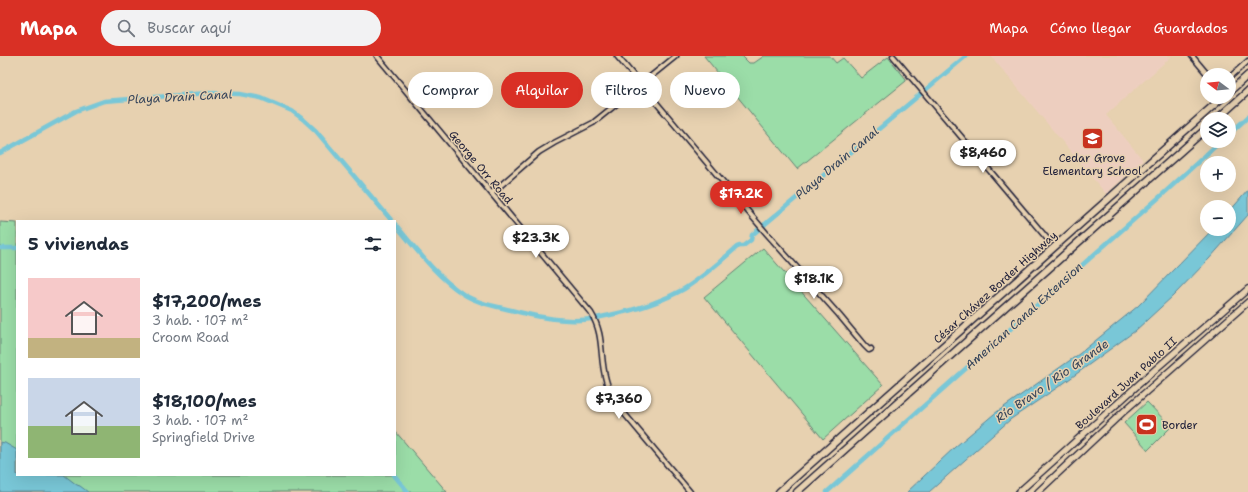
<!DOCTYPE html>
<html lang="es">
<meta charset="utf-8">
<style>
:root{--surface:#fff;--page:#f2f2f3;--text:#1f2937;--muted:#747a83;--accent:#d93025}
body{margin:0;font-family:"Shantell Sans",sans-serif;background:var(--page);color:var(--text);height:100vh;display:flex;flex-direction:column;font-size:15px;white-space:nowrap}
*{box-sizing:border-box;margin:0}
p{font-size:13px;color:var(--muted)}
.icon{flex:none;width:22px;height:22px;fill:none;stroke:currentColor;stroke-width:2;stroke-linecap:round;stroke-linejoin:round}
.map{position:relative;flex:1;overflow:hidden}
.panel{position:absolute;left:16px;top:164px;width:380px;height:256px;display:flex;flex-direction:column;background:var(--surface);border-radius:0px;box-shadow:0 4px 16px #0002}
.panel>*{flex:none}
.banner{position:absolute;left:408px;top:16px;width:380px;height:36px;display:flex;gap:8px}
.needle{width:26px;rotate:286deg}
.controls{position:absolute;left:1200px;top:12px;display:grid;gap:8px}
.controls a{display:grid;place-items:center;width:36px;height:36px;border-radius:50%;background:var(--surface);box-shadow:0 4px 16px #0002;font-size:20px}
.price{position:absolute;translate:-50% -34px;padding:0 9px;border-radius:14px;background:#fff;color:#222;font-size:13px;line-height:26px;filter:drop-shadow(0 1px 2px #0008)}
.price::after{content:'';position:absolute;left:50%;top:24px;width:12px;height:9px;margin-left:-6px;background:inherit;clip-path:polygon(0 0,100% 0,50% 100%)}
.price.selected{background:var(--accent);color:#fff}
ul{padding:0;list-style:none}
li{display:flex;align-items:center;gap:12px;height:100px;padding:0 12px}
li span{display:grid;place-items:center;flex:none;width:112px;height:80px;border-radius:0px;color:#555}
li>.icon{margin-inline-start:auto}
span .icon{width:48px;height:48px;fill:#fffc;stroke-width:1}
li b{font-size:17px}
h2{display:flex;justify-content:space-between;align-items:center;height:48px;padding:0 12px;font-size:17px}
.tag{padding:0 14px;border-radius:18px;background:var(--surface);box-shadow:0 4px 16px #0002;font-size:14px;line-height:36px}
.tag.selected{background:var(--accent);color:#fff}
header{display:flex;align-items:center;gap:24px;box-sizing:border-box;height:56px;padding:0 20px;background:var(--accent);color:#fff}
header strong{font-size:19px}
nav{display:flex;gap:22px;margin-inline-start:auto;font-size:14px}
.search{width:280px;height:36px;background:var(--page);display:flex;align-items:center;gap:10px;box-sizing:border-box;padding:0 14px;border-radius:22px;color:var(--muted);font-size:15px}
.map>svg:first-child{display:block}
.built{fill:#edcebf}
.green{fill:#9bdda8;stroke:#5e8072}
.water{fill:#79c7d7;stroke:#568599}
.lines{fill:none;stroke-linecap:round;stroke-linejoin:round}
.canal{stroke:#79c7d7;stroke-width:4.5}
.tertiary-casing{stroke:#22223b;stroke-width:7}
.trunk-casing{stroke:#22223b;stroke-width:8}
.motorway-casing{stroke:#22223b;stroke-width:9}
.tertiary{stroke:#e7d1b0;stroke-width:4}
.trunk{stroke:#e7d1b0;stroke-width:5.5}
.motorway{stroke:#e7d1b0;stroke-width:6}
.labels{text-anchor:middle;stroke-width:3;stroke-linejoin:round;paint-order:stroke}
.poi-label{font-size:11px;fill:#22223b;stroke:#e7d1b0}
.street-label{font-size:11px;fill:#22223b;stroke:#e7d1b0}
.water-label{font-size:12px;font-style:italic;fill:#33435a;stroke:#e7d1b0}
</style>
<header>
<strong>Mapa</strong>
<div class="search"><svg class="icon" aria-label="search" viewBox="0 0 24 24"><circle cx="10" cy="10" r="6"/><path d="M15 15l6 6"/></svg>Buscar aquí</div>
<nav><a>Mapa</a><a>Cómo llegar</a><a>Guardados</a></nav>
</header>
<div class="map">
<svg width="1248" height="436" viewBox="0 0 1248 436">
<rect width="100%" height="100%" fill="#e7d1b0"/>
<filter id="ink" filterUnits="userSpaceOnUse"><feTurbulence type="fractalNoise" baseFrequency=".025" numOctaves="2"/><feDisplacementMap in="SourceGraphic" scale="8" xChannelSelector="R" yChannelSelector="G"/><feConvolveMatrix kernelMatrix="1 2 1 2 8 2 1 2 1" color-interpolation-filters="sRGB"/></filter>
<g filter="url(#ink)">
<path class="built" d="M991 0H1172L1106 59 1143 104 1106 138Z"/>
<path class="green" d="M704 0H742L749 7H754L764 0H830L836 7 843 2 861 22 888 1 906 23V25L797 113Z
M0 166 17 167V419H395V375L447 436H0Z
M763 192 883 329 823 383 704 241Z
M1147 346 1171 371 1148 394 1124 367Z"/>
<path class="water" d="M1248 134V159L1209 203 1173 240 1135 275 1064 327 1011 363 929 436H907L955 391 994 358 1079 298 1138 250 1213 173H1229V156Z
M0 386 5 387 17 394V419H64L77 429 80 430 88 436H0Z"/>
<g class="lines">
<path class="canal" d="M1229 78 1248 61
M0 97 76 55 104 45 208 37 240 38 261 42 292 55 304 64 316 75 392 165
M395 168C416 193 436 220 463 238 477 247 495 250 511 254 533 260 558 265 580 264 590 264 601 261 610 259 636 254 661 246 684 233 703 221 720 206 737 191L740 190H743L751 184 752 179 966 0
M0 192H17
M394 419 408 436
M827 436 1089 203 1163 138 1221 85"/>
<defs>
<path id="tertiary" d="M377 0 591 257C605 280 599 300 606 324 608 333 613 341 618 350L690 436
M617 0 767 178 839 259 864 289 869 294 871 293
M893 0 1050 186
M1192 0 1208 19
M1229 22 1248 5
M492 137 539 96 554 87 593 67 676 0"/>
<path id="trunk" d="M1019 436 1158 311 1248 233
M1038 436 1122 357 1248 246"/>
<path id="motorway" d="M1229 36 1248 19
M1217 63 1248 35
M779 436 1223 41
M797 436 1207 72"/>
</defs>
<use href="#tertiary" class="tertiary-casing"/>
<use href="#trunk" class="trunk-casing"/>
<use href="#motorway" class="motorway-casing"/>
<use href="#tertiary" class="tertiary"/>
<use href="#trunk" class="trunk"/>
<use href="#motorway" class="motorway"/>
</g>
</g>
<defs>
<symbol id="school-square" viewBox="-11 -11 22 22"><rect x="-9" y="-9" width="18" height="18" rx="4" fill="#c8321e" stroke="#e7d1b0"/><path d="M0-5L7-2L0 1L-7-2ZM-4 1L0 2.5L4 1V4Q0 6-4 4Z" fill="#fff"/></symbol>
<symbol id="stadium-square" viewBox="-11 -11 22 22"><rect x="-9" y="-9" width="18" height="18" rx="4" fill="#c8321e" stroke="#e7d1b0"/><path d="M0-5a6.5 5 0 1 0 0 10a6.5 5 0 1 0 0-10ZM-3.5-1.8h7v3.6h-7Z" fill="#fff"/></symbol>
</defs>
<g fill-rule="evenodd">
<use href="#school-square" x="1080" y="70" width="25" height="25"/>
<use href="#stadium-square" x="1134" y="356" width="25" height="25"/>
</g>
<g class="labels">
<g class="poi-label">
<text x="1092" y="106">Cedar Grove<tspan x="1092" dy="13">Elementary School</tspan></text>
<text x="1162" y="373" text-anchor="start">Border</text>
</g>
<g class="street-label">
<text transform="translate(481 111) rotate(50)" y="4">George Orr Road</text>
<text transform="translate(995 231) rotate(-42)" y="4">César Chávez Border Highway</text>
<text transform="translate(1126 327) rotate(-42)" y="4">Boulevard Juan Pablo II</text>
</g>
<g class="water-label">
<text transform="translate(180 41) rotate(-3)" y="4">Playa Drain Canal</text>
<text transform="translate(837 107) rotate(-40)" y="4">Playa Drain Canal</text>
<text transform="translate(1024 260) rotate(-42)" y="4">American Canal Extension</text>
<text transform="translate(1052 325) rotate(-35)" y="4">Río Bravo / Rio Grande</text>
</g>
</g>
</svg>
<div class="controls">
<a><svg class="needle" viewBox="-14 -14 28 28"><path d="M0-13l5 13h-10z" fill="#e53935"/><path d="M0 13l5-13h-10z" fill="#747a83"/></svg></a>
<a><svg class="icon" aria-label="layers" viewBox="0 0 24 24"><path d="M12 4l9 5-9 5-9-5zM3 14l9 5 9-5"/></svg></a>
<a>+</a>
<a>−</a>
</div>
<b class="price" style="left:983px;top:118px">$8,460</b>
<b class="price selected" style="left:741px;top:159px">$17.2K</b>
<b class="price" style="left:536px;top:203px">$23.3K</b>
<b class="price" style="left:814px;top:244px">$18.1K</b>
<b class="price" style="left:619px;top:364px">$7,360</b>
<div class="banner">
<a class="tag">Comprar</a>
<a class="tag selected">Alquilar</a>
<a class="tag">Filtros</a>
<a class="tag">Nuevo</a>
</div>
<section class="panel">
<h2>5 viviendas<svg class="icon" aria-label="filters" viewBox="0 0 24 24"><path d="M4 7h16M4 17h16"/><circle cx="9" cy="7" r="2"/><circle cx="15" cy="17" r="2"/></svg></h2>
<ul>
<li><span style="background:linear-gradient(#f6c9c9 75%,#c2b280 0)"><svg class="icon" aria-label="home" viewBox="0 0 24 24"><path d="M3 11l9-7 9 7M6 9v11h12V9"/></svg></span><div><b>$17,200/mes</b><p>3 hab. · 107 m²</p><p>Croom Road</p></div></li>
<li><span style="background:linear-gradient(#c9d6e8 60%,#8fb573 0)"><svg class="icon" aria-label="home" viewBox="0 0 24 24"><path d="M3 11l9-7 9 7M6 9v11h12V9"/></svg></span><div><b>$18,100/mes</b><p>3 hab. · 107 m²</p><p>Springfield Drive</p></div></li>
</ul>
</section>
</div>
